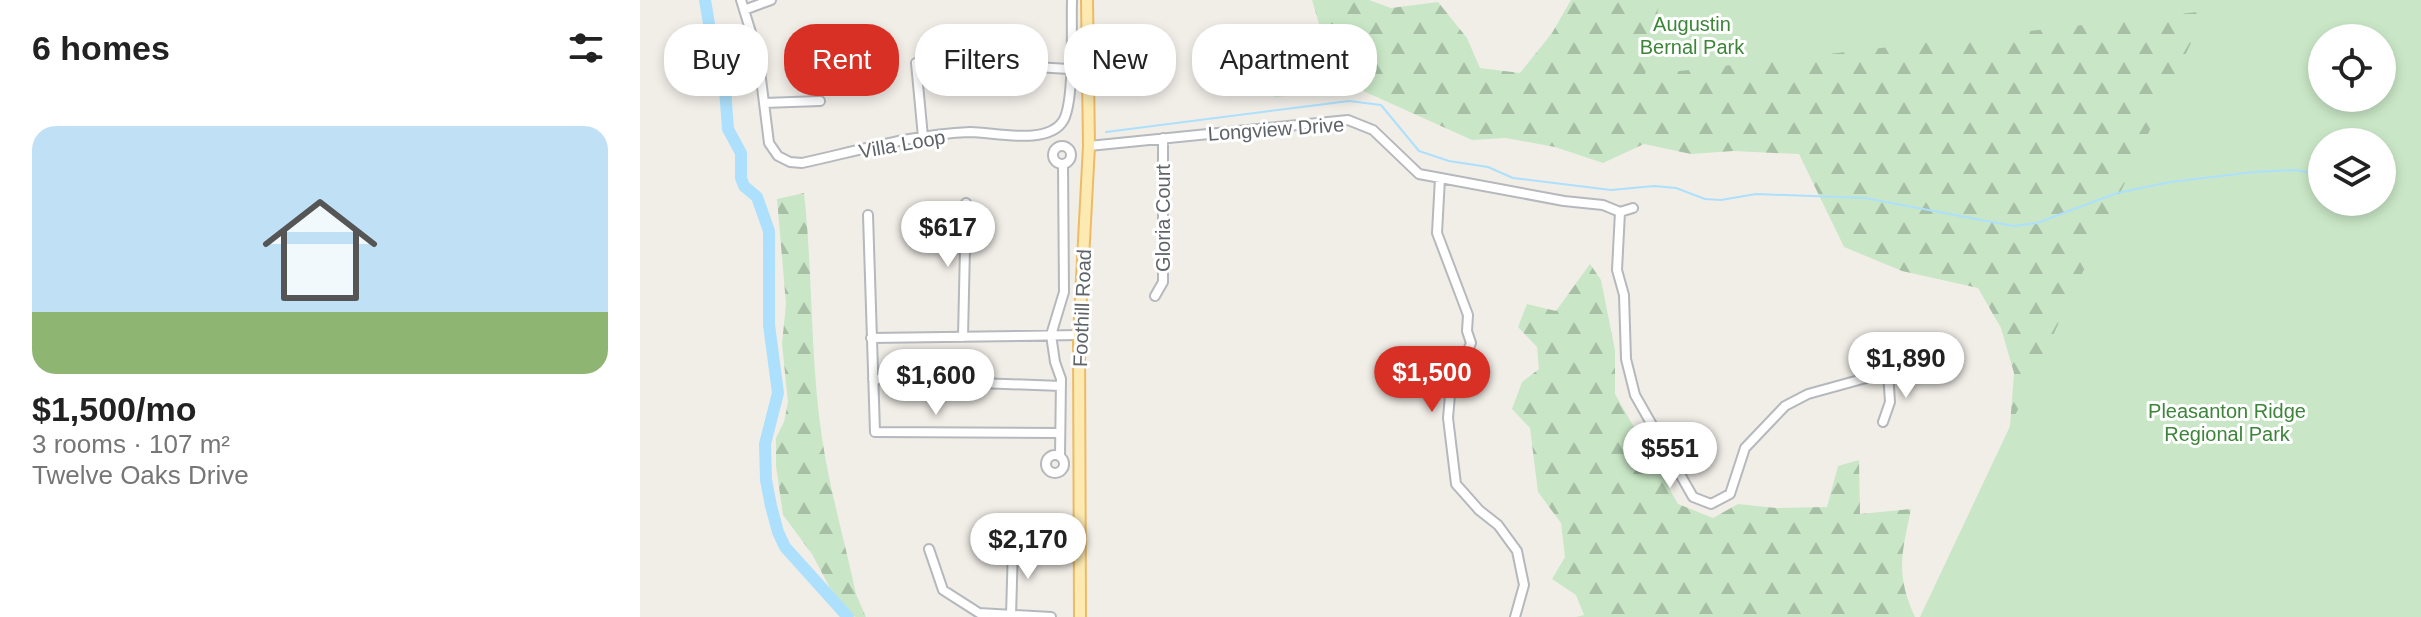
<!DOCTYPE html>
<meta charset="utf-8">
<style>
:root{--surface:#fff;--page:#f2f2f2;--text:#222;--muted:#767676;--accent:#d93025}
body{margin:0;font-family:Arial,sans-serif;background:var(--page);color:var(--text);height:100vh;display:flex;flex-direction:column;font-size:30px;white-space:nowrap}
*{box-sizing:border-box;margin:0}
p{font-size:26px;color:var(--muted)}
.icon{flex:none;width:44px;height:44px;fill:none;stroke:currentColor;stroke-width:2;stroke-linecap:round;stroke-linejoin:round}
.map{position:relative;flex:1;overflow:hidden}
.side{display:flex;flex-direction:column;background:var(--surface);width:640px}
.side>*{flex:none}
.hud{position:absolute;left:24px;top:24px;width:760px;height:72px;display:flex;gap:16px}
.tools{position:absolute;left:1668px;top:24px;display:grid;gap:16px}
.tools a{display:grid;place-items:center;width:88px;height:88px;border-radius:50%;background:var(--surface);box-shadow:0 4px 12px #0003;font-size:40px}
.price{position:absolute;translate:-50% -68px;padding:0 18px;border-radius:28px;background:#fff;color:#222;font-size:26px;line-height:52px;filter:drop-shadow(0 2px 4px #0008)}
.price::after{content:'';position:absolute;left:50%;top:48px;width:24px;height:18px;margin-left:-12px;background:inherit;clip-path:polygon(0 0,100% 0,50% 100%)}
.price.selected{background:var(--accent);color:#fff}
ul{padding:0;list-style:none}
li{display:grid;align-content:center;gap:16px;height:424px;padding:0 32px}
li span{display:grid;place-items:center;height:248px;border-radius:24px;color:#555}
li>.icon{margin-inline-start:auto}
span .icon{width:144px;height:144px;fill:#fffc;stroke-width:1}
li b{font-size:34px}
h2{display:flex;justify-content:space-between;align-items:center;height:96px;padding:0 32px;font-size:34px}
.chip{padding:0 28px;border-radius:32px;background:var(--surface);box-shadow:0 4px 12px #0003;font-size:28px;line-height:72px}
.chip.selected{background:var(--accent);color:#fff}
main{display:flex;flex:1;min-height:0}
.map>svg:first-child{display:block}
.forest{fill:url(#forest-firs)}
.green{fill:#c9e7c6;fill-rule:evenodd}
.lines{fill:none;stroke-linecap:round;stroke-linejoin:round}
.stream{stroke:#ade0fc;stroke-width:2}
.river{stroke:#ade0fc;stroke-width:12}
.minor-casing{stroke:#b5b8bc;stroke-width:12}
.major-casing{stroke:#edbb65;stroke-width:14}
.minor{stroke:#fff;stroke-width:8}
.major{stroke:#fceab2;stroke-width:10}
.labels{text-anchor:middle;stroke-width:6;stroke-linejoin:round;paint-order:stroke}
.park-label{font-size:20px;fill:#3c8539;stroke:#fff}
.street-label{font-size:20px;fill:#5f6468;stroke:#fff}
</style>
<main>
<section class="side">
<h2>6 homes<svg class="icon" aria-label="filters" viewBox="0 0 24 24"><path d="M4 7h16M4 17h16"/><circle cx="9" cy="7" r="2"/><circle cx="15" cy="17" r="2"/></svg></h2>
<ul>
<li><span style="background:linear-gradient(#bfe0f5 75%,#8fb573 0)"><svg class="icon" aria-label="home" viewBox="0 0 24 24"><path d="M3 11l9-7 9 7M6 9v11h12V9"/></svg></span><div><b>$1,500/mo</b><p>3 rooms · 107 m²</p><p>Twelve Oaks Drive</p></div></li>
</ul>
</section>
<div class="map">
<svg width="1781" height="617" viewBox="0 0 1781 617">
<defs>
<pattern id="forest-firs" width="22" height="20" patternUnits="userSpaceOnUse" patternTransform="scale(2)"><rect width="22" height="20" fill="#c9e7c6"/><path d="M5 1l3.5 6h-7zM16 11l3.5 6h-7z" fill="#a6bfa5"/></pattern>
</defs>
<rect width="100%" height="100%" fill="#f1eee8"/>
<path class="forest" d="M672 0H729L751 8 798 2 827 38 840 68 880 73 912 33 931 0H1735L1682 38V202L1366 478 1374 373 1361 328 1338 288 1262 271 1204 247 1159 154 1093 151 1051 154 1004 144 963 163 915 147 866 138 832 140 721 90 633 97 714 70 680 27Z
M164 193C173 274 170 357 182 438 190 491 205 542 216 594L226 617H215L190 588 172 554 143 515 136 466V438L144 422 148 402 142 344 146 304 137 199Z
M950 264 961 280 975 350V394L1038 504 1073 518 1098 504 1136 508 1187 507 1198 466 1219 460 1220 514 1271 509C1262 553 1255 574 1275 617H936L944 615 936 595 912 579 925 557 921 523 898 492 890 428 872 409 882 382 899 369 897 347 878 327 887 304 916 311Z"/>
<path class="green" d="M1020 0H1781V617H1280L1566 11 1005 75ZM1682 38H1742V98H1682ZM1682 142H1742V202H1682Z"/>
<g class="lines">
<path class="stream" d="M466 132 709 101 741 105 779 151 809 161 848 167 873 178 971 190 1014 186 1036 188 1065 199 1081 200 1116 194 1225 198 1373 226 1397 223 1477 193 1530 182 1614 172 1654 170 1682 174"/>
<path class="river" d="M65 0 73 48 85 89 88 129 101 153V178L104 186 117 197 129 231V325L138 393 125 444 126 480 131 506 138 532 145 547 208 617"/>
<defs>
<path id="minor" d="M101 0 118 55 129 143 138 156 150 162 162 163C217 151 274 134 330 132 355 132 407 146 423 121 435 102 431 26 432 0
M104 10 131 0
M276 63 283 137
M378 66 429 69
M124 103 180 101
M449 146 708 120 733 130 779 174 924 201 963 205 980 212 993 208
M413 155a9 9 0 1 1 18 0a9 9 0 1 1-18 0Z
M800 178 797 233 828 315 827 331 831 343 810 395 808 418 816 484 839 510 858 525 877 551 884 585 875 617
M980 212 977 270 984 295 986 359 995 395 1053 497 1071 504 1090 494 1105 448 1145 406 1168 394 1248 372 1250 402 1243 422
M228 215 235 432 420 433
M515 296 523 282V138
M323 337 326 203
M231 338 439 335
M233 379 421 386
M406 464a9 9 0 1 1 18 0a9 9 0 1 1-18 0Z
M420 456 421 379 415 362 411 335 424 292 423 164
M289 549 303 590 339 613 411 617
M371 616 373 546"/>
<path id="major" d="M440 617 439 335 449 146 447 0"/>
</defs>
<use href="#minor" class="minor-casing"/>
<use href="#major" class="major-casing"/>
<use href="#minor" class="minor"/>
<use href="#major" class="major"/>
</g>
<g class="labels">
<g class="park-label">
<text x="1052" y="31">Augustin<tspan x="1052" dy="23">Bernal Park</tspan></text>
<text x="1587" y="418">Pleasanton Ridge<tspan x="1587" dy="23">Regional Park</tspan></text>
</g>
<g class="street-label">
<text transform="translate(636 129) rotate(-4)" y="7">Longview Drive</text>
<text transform="translate(262 144) rotate(-10)" y="7">Villa Loop</text>
<text transform="translate(523 218) rotate(-90)" y="7">Gloria Court</text>
<text transform="translate(442 308) rotate(-88)" y="7">Foothill Road</text>
</g>
</g>
</svg>
<div class="tools">
<a><svg class="icon" aria-label="locate" viewBox="0 0 24 24"><circle cx="12" cy="12" r="6"/><path d="M12 2v4M12 18v4M2 12h4M18 12h4"/></svg></a>
<a><svg class="icon" aria-label="layers" viewBox="0 0 24 24"><path d="M12 4l9 5-9 5-9-5zM3 14l9 5 9-5"/></svg></a>
</div>
<b class="price" style="left:308px;top:269px">$617</b>
<b class="price" style="left:1266px;top:400px">$1,890</b>
<b class="price selected" style="left:792px;top:414px">$1,500</b>
<b class="price" style="left:296px;top:417px">$1,600</b>
<b class="price" style="left:1030px;top:490px">$551</b>
<b class="price" style="left:388px;top:581px">$2,170</b>
<div class="hud">
<a class="chip">Buy</a>
<a class="chip selected">Rent</a>
<a class="chip">Filters</a>
<a class="chip">New</a>
<a class="chip">Apartment</a>
</div>
</div>
</main>
